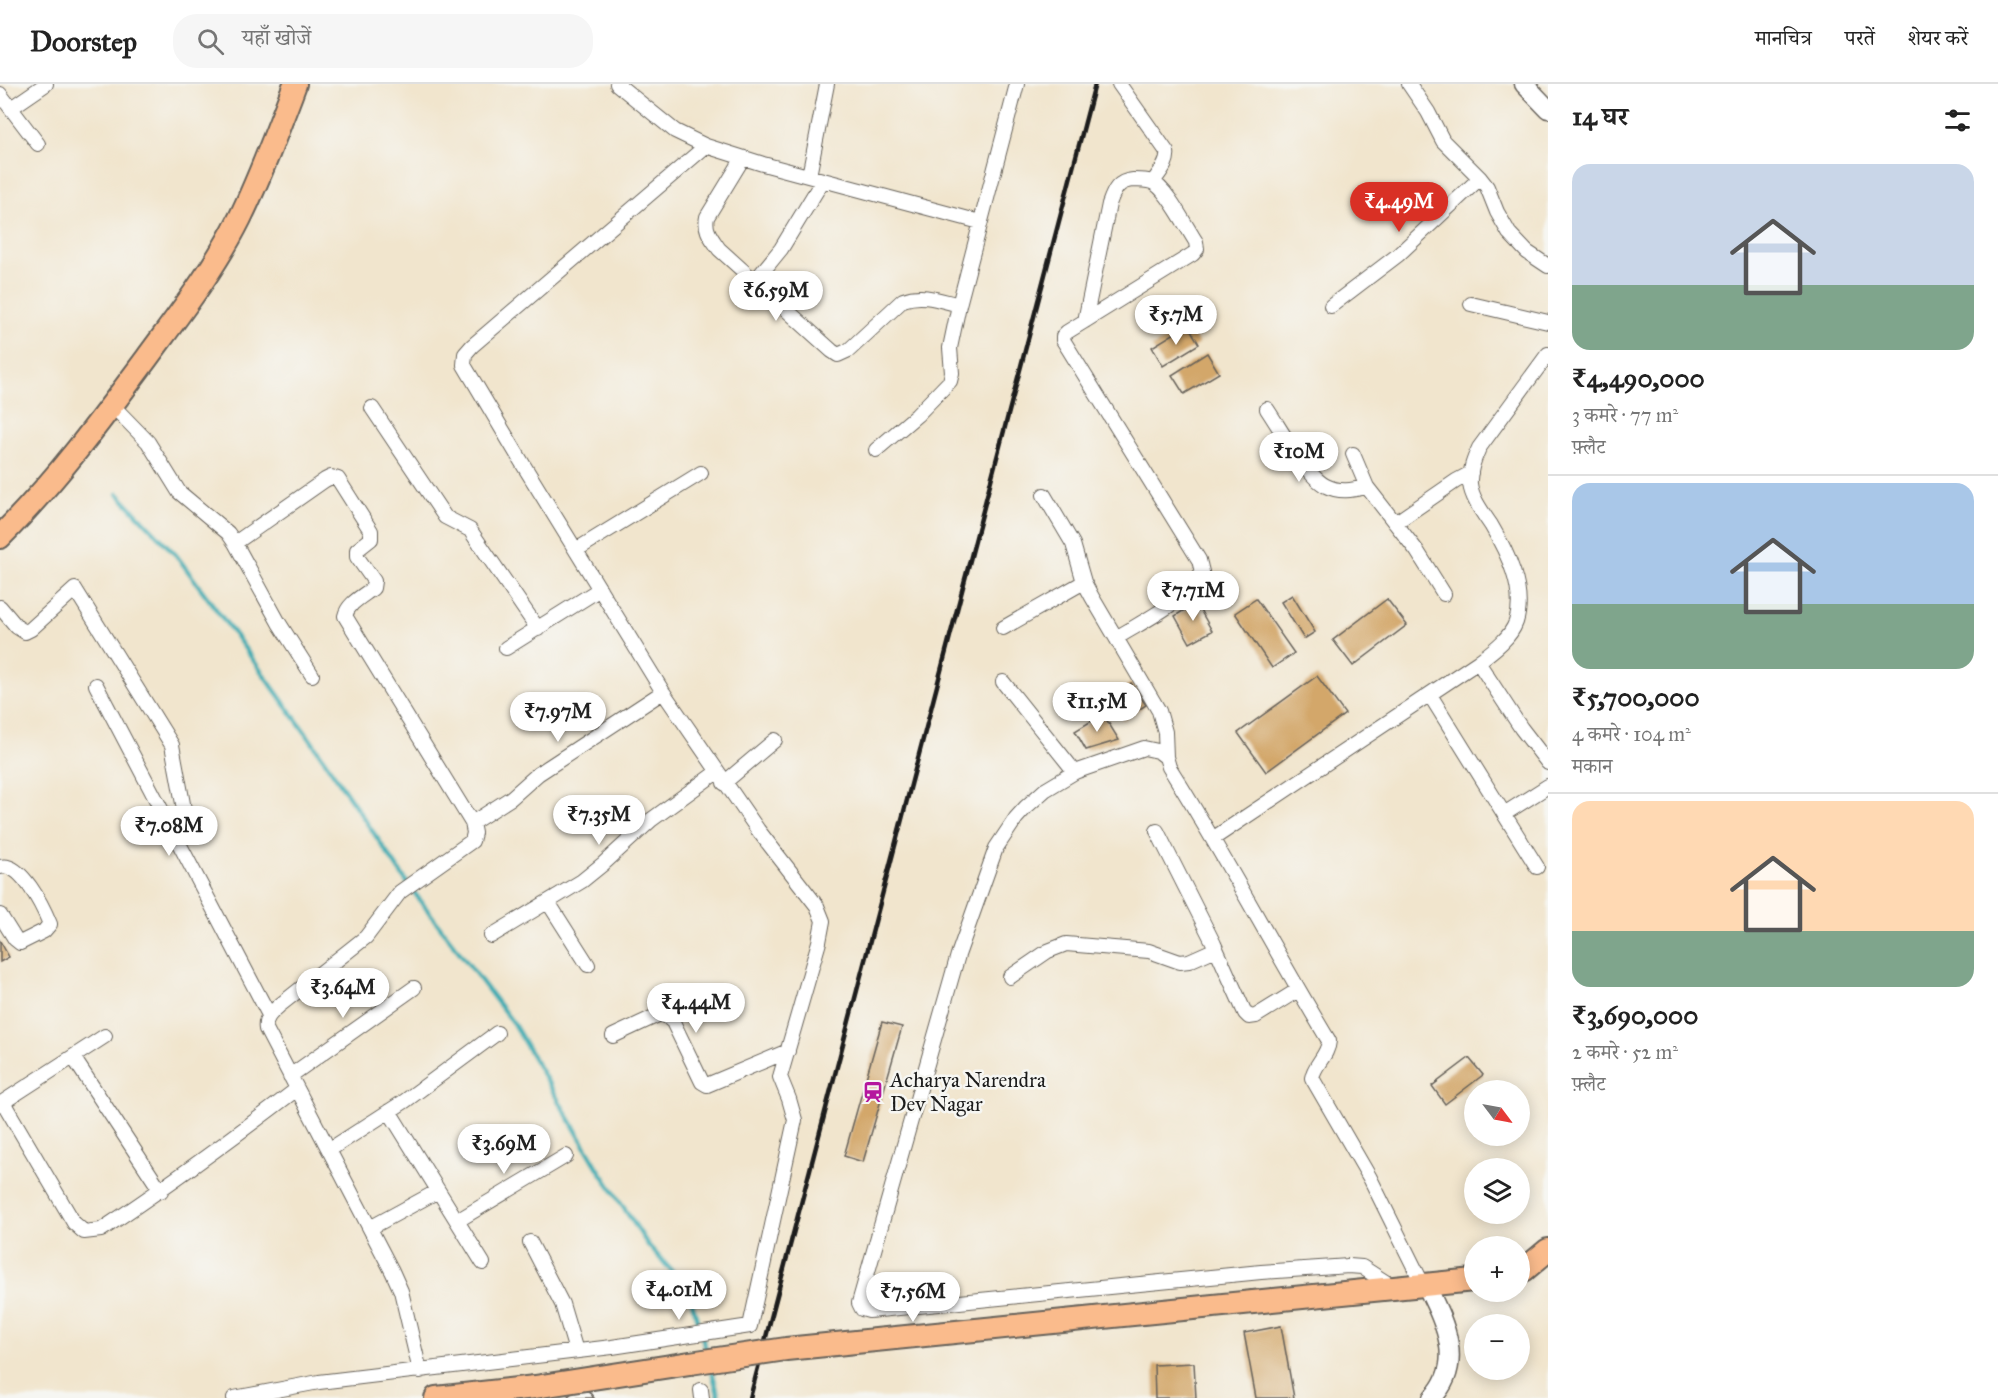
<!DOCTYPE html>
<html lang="hi">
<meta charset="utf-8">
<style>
:root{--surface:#fff;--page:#f6f6f6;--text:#222;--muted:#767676;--line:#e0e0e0;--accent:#d93025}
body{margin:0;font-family:"IM FELL Great Primer","Noto Serif Devanagari",serif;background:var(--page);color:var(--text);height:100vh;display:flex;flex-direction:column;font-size:22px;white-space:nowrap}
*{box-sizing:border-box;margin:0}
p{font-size:20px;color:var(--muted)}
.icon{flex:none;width:33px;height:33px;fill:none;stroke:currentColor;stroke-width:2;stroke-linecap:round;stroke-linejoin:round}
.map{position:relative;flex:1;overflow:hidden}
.details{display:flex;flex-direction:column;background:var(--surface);width:450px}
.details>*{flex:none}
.needle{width:39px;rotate:122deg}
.buttons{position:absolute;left:1464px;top:996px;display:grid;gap:12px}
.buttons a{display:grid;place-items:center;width:66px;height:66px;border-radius:50%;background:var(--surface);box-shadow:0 3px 15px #0003;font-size:30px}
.price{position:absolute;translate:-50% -51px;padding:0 14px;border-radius:21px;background:#fff;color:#222;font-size:20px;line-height:39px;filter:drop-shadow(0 2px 3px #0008)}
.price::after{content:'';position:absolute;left:50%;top:36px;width:18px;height:14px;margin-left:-9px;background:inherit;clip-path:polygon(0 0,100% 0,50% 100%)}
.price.selected{background:var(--accent);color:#fff}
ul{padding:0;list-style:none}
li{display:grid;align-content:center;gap:12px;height:318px;padding:0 24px}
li+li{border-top:2px solid var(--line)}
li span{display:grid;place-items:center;height:186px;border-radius:18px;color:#555}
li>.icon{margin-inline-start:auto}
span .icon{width:108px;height:108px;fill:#fffc;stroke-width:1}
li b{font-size:26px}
h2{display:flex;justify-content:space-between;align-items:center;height:72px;padding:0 24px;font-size:26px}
header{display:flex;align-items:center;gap:36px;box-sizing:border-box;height:84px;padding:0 30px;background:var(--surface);border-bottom:2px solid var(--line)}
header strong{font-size:28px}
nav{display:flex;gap:33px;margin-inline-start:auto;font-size:21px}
.search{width:420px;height:54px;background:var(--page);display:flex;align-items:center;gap:15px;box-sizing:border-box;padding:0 21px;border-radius:24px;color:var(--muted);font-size:22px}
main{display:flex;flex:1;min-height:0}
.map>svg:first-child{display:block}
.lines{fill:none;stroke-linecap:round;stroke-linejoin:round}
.stream{stroke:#39abb2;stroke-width:4.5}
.building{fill:#d3a76b}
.minor-casing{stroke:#67625a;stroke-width:16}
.tertiary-casing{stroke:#67625a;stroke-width:21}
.primary-casing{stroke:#67625a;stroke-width:26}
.minor{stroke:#fff;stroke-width:14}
.tertiary{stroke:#fff;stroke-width:18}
.primary{stroke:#fabb8c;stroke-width:22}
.rail{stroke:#1c1c1c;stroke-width:4.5}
.primary-bridge-casing{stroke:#67625a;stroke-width:26;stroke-linecap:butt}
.primary-bridge{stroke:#fabb8c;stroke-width:22}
.labels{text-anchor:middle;stroke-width:5;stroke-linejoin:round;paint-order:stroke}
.poi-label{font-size:21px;fill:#1c1c1c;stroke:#f6f6f2;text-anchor:start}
</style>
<header>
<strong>Doorstep</strong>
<div class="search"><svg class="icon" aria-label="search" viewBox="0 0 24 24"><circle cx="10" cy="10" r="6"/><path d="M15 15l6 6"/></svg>यहाँ खोजें</div>
<nav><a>मानचित्र</a><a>परतें</a><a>शेयर करें</a></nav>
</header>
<main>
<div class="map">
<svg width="1548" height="1314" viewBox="0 0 1548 1314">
<rect width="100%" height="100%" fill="#f6f6f2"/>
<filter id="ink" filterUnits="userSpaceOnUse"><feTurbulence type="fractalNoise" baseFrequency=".0167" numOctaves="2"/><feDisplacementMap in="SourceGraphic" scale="12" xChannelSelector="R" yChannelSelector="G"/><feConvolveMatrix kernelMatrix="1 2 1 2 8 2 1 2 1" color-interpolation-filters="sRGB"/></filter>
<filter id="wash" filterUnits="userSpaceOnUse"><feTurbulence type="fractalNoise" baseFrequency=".008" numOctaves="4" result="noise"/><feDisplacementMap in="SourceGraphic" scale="24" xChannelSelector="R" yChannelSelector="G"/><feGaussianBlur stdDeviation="1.35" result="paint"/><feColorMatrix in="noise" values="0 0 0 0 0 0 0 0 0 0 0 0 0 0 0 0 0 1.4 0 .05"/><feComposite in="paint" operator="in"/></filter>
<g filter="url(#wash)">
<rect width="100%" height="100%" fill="#f1e5cd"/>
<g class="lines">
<path class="stream" d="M118 410 176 471 238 555 310 655 413 807 513 939 598 1084 648 1161 688 1205 707 1269
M711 1283 719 1314"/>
</g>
<g id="blocks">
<path class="building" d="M1188 241 1199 260 1163 282 1152 263Z
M1207 269 1219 289 1184 310 1172 291Z
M1292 511 1315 548 1304 555 1281 518Z
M1194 515 1212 547 1190 559 1175 532 1186 525 1184 521Z
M1256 515 1294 569 1272 584 1235 529Z
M1387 515 1407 541 1353 582 1333 556Z
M1317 592 1345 630 1266 688 1238 649Z
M1131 599 1146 621 1123 636 1109 615Z
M1103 630 1119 656 1086 666 1075 647Z
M0 857 9 873 0 878Z
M882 938 902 943 863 1078 844 1072Z
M1469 974 1483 991 1445 1020 1432 1002Z
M1281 1242 1294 1314H1256L1244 1249Z
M1194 1279 1196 1314H1155L1154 1281Z
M583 1300 594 1314H566Z"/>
</g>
</g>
<g filter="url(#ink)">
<use href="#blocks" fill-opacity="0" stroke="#67625a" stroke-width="1.5"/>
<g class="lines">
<defs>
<path id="minor" d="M617 0 675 47 706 62 763 80 980 138
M1119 0 1167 68C1169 79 1159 89 1153 98
M1409 0 1428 28 1443 57 1480 94 1487 103 1497 128 1509 149 1527 168 1548 182
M0 10 38 60
M11 24 46 0
M743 74 707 133C704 147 712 154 719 165L832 267 838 271 849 266 903 216C923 209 939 216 959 221
M809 92 827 0
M755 197 781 165 823 96
M1471 220 1548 238
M1331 222 1398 171 1480 94
M1085 237 1109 120C1114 106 1118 97 1133 96 1139 96 1146 96 1152 98 1167 104 1186 143 1196 158L1197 165 1193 170 1067 248 1063 252V256L1199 476 1202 488C1185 518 1145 536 1116 554
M1548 270 1479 364C1474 375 1469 387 1470 400 1472 415 1483 429 1491 441 1507 468 1526 506 1516 538 1510 555 1491 568 1478 578L1521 644 1548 679
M112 321 148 358 179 408 228 449 235 459 279 539 312 591
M372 324 445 433 470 446 538 545
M1267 325C1280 344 1306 392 1326 402 1340 409 1353 406 1367 403
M876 366 917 331 950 297 952 289 950 264 959 221 1017 0
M1353 370 1367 403 1417 467 1444 510
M1044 411 1073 460 1084 498 1092 513 1159 627 1165 648 1166 673 1169 683C1226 773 1274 866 1329 957 1328 972 1314 980 1312 994L1370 1094 1423 1201
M1395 439 1456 397 1471 389
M235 459 325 396 331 393 338 395 371 447V455L357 466V473L374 497 373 504C363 512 348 519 345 532L472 739 474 749 472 757 400 808 366 853 280 921C272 928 264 934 266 945L392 1187 401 1207 420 1287
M576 466 701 389
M0 523 17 543 25 548 31 545 75 505 172 661 184 725 178 755
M1003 544 1084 498
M506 564 600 505
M1003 598 1075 688
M96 601 269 931
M1430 611 1537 783
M1166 673 1158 667 1144 664 1075 688 1045 706 1026 723 1016 734 996 764 958 871 859 1219 862 1225 869 1227 1261 1188 1349 1182 1362 1183 1393 1203
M724 699 775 656
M1504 730 1548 702
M472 739 511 714 538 690 663 608
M1157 747 1214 860 1245 929 1249 933 1256 932 1298 906
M1214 754 1478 578
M0 783C21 777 43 823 50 840L44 847 20 859 15 855 0 831
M548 818 588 881
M491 852 582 797 603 780 651 736 717 688
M1010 893 1048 867 1066 860 1149 867 1180 878 1189 877 1216 865
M613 952 658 931 664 930 673 938 702 998 707 1001 788 967
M73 973 161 1107
M290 992 414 904
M3 1018 74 1139 84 1148 101 1146C169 1101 233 1054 297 1005
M0 1020 105 952
M389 1027 483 1179
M329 1066 405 1017 497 949
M457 1137 566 1072
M370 1144 438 1107
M530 1158 562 1220 576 1267
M701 1306 702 1314
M234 1314 319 1298 612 1263 750 1242 795 1036 789 1015 780 993 819 858 823 837 817 822 758 746 663 608 524 382 464 281 465 270 472 262 706 62"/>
<path id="tertiary" d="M1524 0 1548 25
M1426 1201C1444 1238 1466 1279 1432 1314"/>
<path id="primary" d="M0 453C55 398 101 336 147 274 180 229 215 184 240 134 261 91 278 45 295 0
M1520 1187 1524 1186 1548 1166
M1253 1218 1474 1196
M436 1314 535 1303 690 1279"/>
</defs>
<use href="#minor" class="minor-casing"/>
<use href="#tertiary" class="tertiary-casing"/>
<use href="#primary" class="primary-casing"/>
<use href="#minor" class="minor"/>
<use href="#tertiary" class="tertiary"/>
<use href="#primary" class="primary"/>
<path class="rail" d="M750 1314 1095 0"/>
<defs>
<path id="primary-bridge" d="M690 1279 786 1265 1253 1218"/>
</defs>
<use href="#primary-bridge" class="primary-bridge-casing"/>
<use href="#primary-bridge" class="primary-bridge"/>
</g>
</g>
<defs>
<symbol id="station-bare" viewBox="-9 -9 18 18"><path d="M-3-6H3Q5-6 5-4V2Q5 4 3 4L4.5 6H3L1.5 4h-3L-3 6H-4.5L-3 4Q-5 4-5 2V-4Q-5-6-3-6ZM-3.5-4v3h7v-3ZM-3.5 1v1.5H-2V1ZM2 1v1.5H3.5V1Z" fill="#b5179e" stroke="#f6f6f2" stroke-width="2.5" paint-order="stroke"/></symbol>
</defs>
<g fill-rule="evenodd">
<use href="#station-bare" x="858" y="993" width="30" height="30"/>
</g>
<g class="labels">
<g class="poi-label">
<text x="890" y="1003">Acharya Narendra<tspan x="890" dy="24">Dev Nagar</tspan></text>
</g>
</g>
</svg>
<div class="buttons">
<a><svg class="needle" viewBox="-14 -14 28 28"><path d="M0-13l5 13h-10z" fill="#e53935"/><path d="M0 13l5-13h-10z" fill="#767676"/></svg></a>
<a><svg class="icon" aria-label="layers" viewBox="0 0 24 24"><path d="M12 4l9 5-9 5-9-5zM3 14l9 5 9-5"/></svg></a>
<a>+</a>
<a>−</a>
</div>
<b class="price selected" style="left:1399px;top:149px">₹4.49M</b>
<b class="price" style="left:776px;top:238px">₹6.59M</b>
<b class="price" style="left:1176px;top:262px">₹5.7M</b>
<b class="price" style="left:1299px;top:399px">₹10M</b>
<b class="price" style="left:1193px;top:538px">₹7.71M</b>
<b class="price" style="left:1097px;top:649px">₹11.5M</b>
<b class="price" style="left:558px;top:659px">₹7.97M</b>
<b class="price" style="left:599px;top:762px">₹7.35M</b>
<b class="price" style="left:169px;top:773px">₹7.08M</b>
<b class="price" style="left:343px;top:935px">₹3.64M</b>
<b class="price" style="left:696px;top:950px">₹4.44M</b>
<b class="price" style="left:504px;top:1091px">₹3.69M</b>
<b class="price" style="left:679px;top:1237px">₹4.01M</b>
<b class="price" style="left:913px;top:1239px">₹7.56M</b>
</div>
<section class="details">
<h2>14 घर<svg class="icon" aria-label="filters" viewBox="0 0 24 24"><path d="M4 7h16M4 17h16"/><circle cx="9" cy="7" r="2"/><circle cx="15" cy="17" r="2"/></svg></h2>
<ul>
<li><span style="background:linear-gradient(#c9d6e8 65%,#7fa58c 0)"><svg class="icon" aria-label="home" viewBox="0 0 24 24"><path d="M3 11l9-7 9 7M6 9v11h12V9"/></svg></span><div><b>₹4,490,000</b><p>3 कमरे · 77 m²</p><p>फ़्लैट</p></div></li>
<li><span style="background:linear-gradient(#a9c7e8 65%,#7fa58c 0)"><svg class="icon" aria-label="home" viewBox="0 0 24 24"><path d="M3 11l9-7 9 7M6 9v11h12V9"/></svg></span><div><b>₹5,700,000</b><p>4 कमरे · 104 m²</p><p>मकान</p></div></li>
<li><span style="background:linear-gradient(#ffd9b3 70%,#7fa58c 0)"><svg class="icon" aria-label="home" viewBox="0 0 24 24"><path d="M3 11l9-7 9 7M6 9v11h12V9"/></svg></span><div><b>₹3,690,000</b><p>2 कमरे · 52 m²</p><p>फ़्लैट</p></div></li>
</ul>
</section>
</main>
